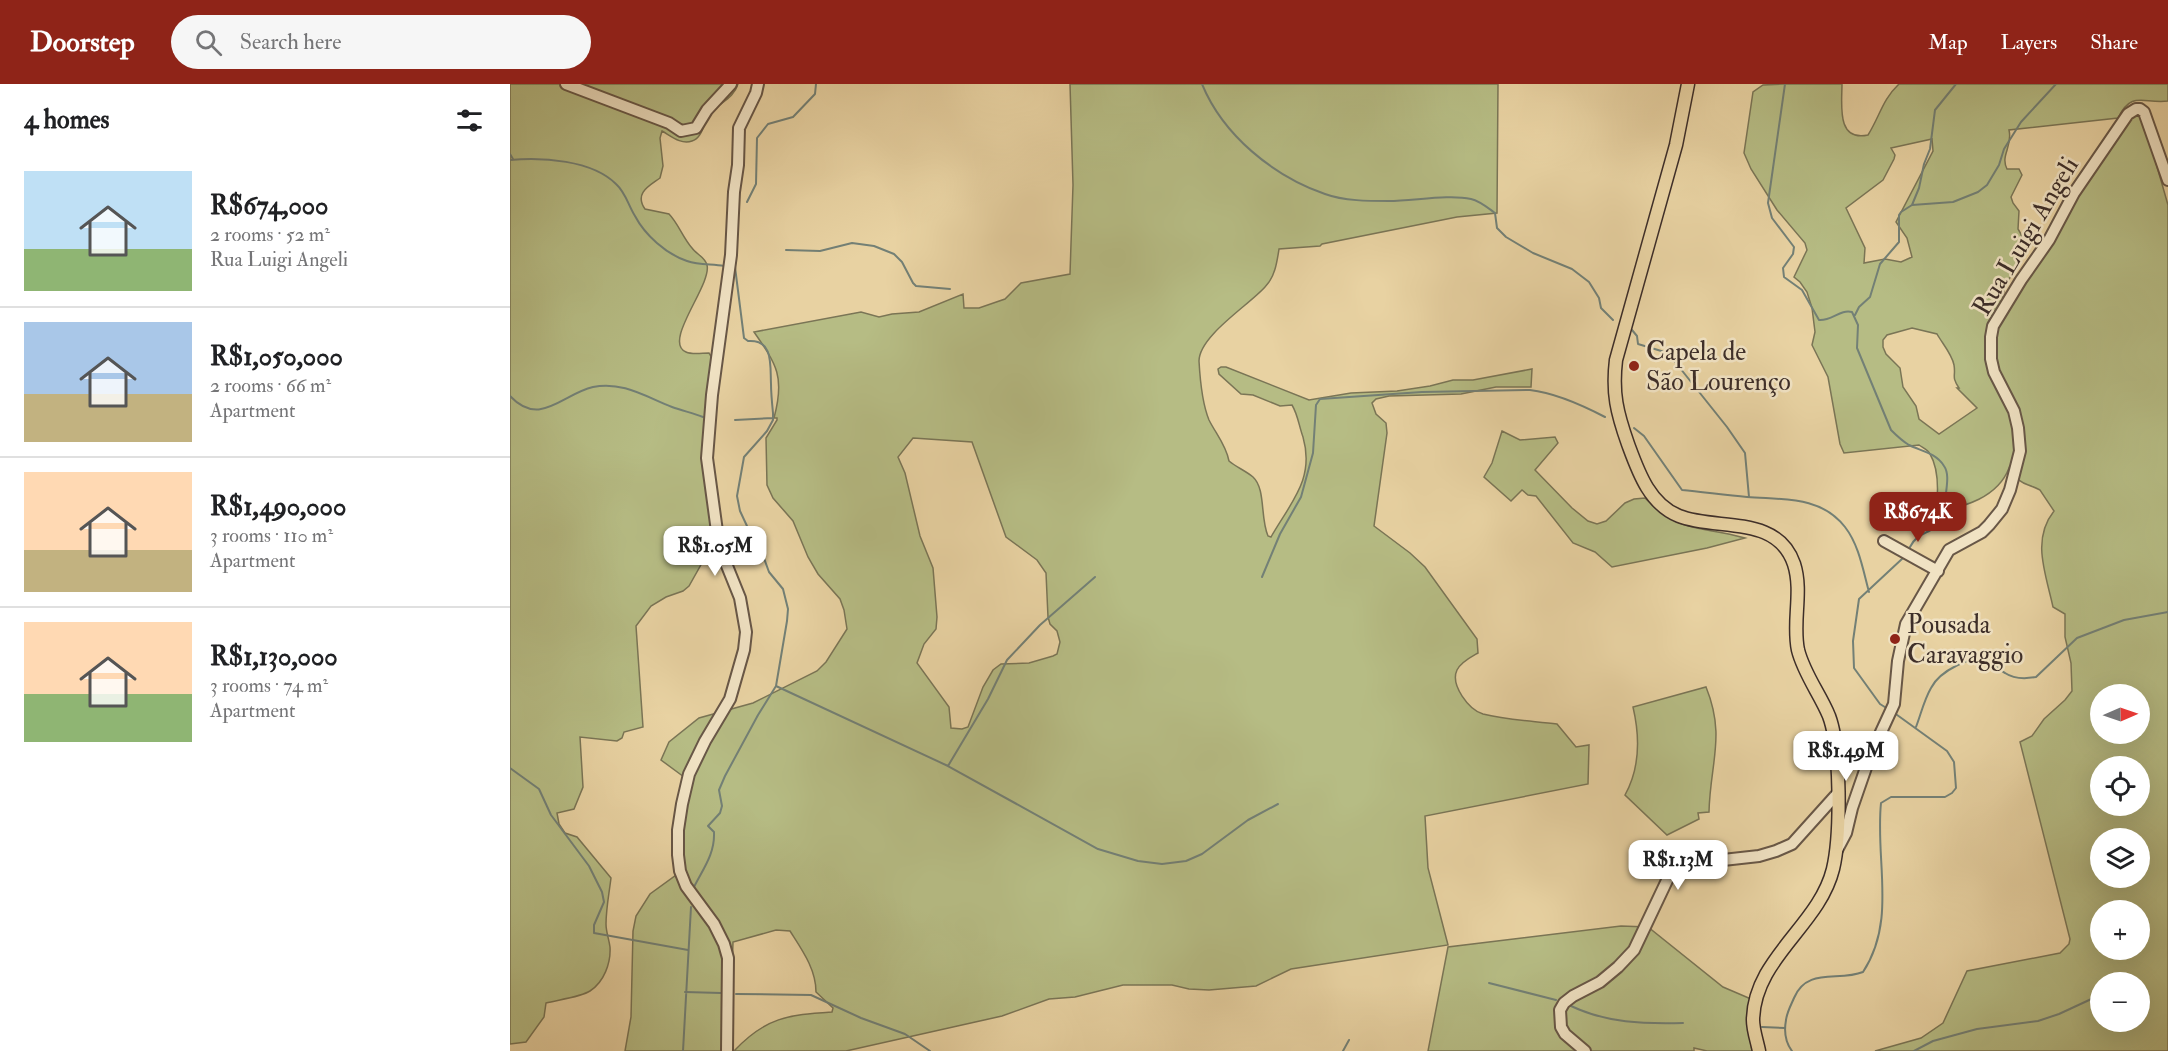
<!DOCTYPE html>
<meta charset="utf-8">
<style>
:root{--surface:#fff;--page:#f6f6f6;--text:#202124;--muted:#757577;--line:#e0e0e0;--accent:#8f2418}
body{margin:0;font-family:"IM FELL Double Pica",serif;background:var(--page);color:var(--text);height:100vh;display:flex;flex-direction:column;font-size:22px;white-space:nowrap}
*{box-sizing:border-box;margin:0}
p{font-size:20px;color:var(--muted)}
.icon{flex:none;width:33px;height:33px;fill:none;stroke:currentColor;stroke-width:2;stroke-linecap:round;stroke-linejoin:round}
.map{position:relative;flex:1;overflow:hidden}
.panel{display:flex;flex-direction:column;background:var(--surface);width:510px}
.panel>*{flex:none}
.needle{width:39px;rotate:88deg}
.buttons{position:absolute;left:1580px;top:600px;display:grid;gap:12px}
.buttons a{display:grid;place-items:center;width:60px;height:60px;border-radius:50%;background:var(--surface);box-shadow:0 6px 24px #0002;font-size:30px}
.price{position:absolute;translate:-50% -51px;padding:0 14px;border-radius:12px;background:#fff;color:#222;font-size:20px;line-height:39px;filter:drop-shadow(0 2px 3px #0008)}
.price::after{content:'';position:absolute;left:50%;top:36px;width:18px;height:14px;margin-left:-9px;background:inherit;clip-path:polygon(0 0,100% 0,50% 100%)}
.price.current{background:var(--accent);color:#fff}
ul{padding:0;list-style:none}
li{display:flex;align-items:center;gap:18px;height:150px;padding:0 24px}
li+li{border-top:2px solid var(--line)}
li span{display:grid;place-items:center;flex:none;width:168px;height:120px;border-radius:0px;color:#555}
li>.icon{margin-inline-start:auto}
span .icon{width:72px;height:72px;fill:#fffc;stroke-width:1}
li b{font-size:26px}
h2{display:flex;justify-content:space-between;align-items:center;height:72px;padding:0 24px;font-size:26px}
header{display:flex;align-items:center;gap:36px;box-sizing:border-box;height:84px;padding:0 30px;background:var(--accent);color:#fff}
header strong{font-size:28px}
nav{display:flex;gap:33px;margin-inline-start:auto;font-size:21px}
.search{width:420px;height:54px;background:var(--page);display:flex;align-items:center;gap:15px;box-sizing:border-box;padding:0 21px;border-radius:33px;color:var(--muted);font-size:22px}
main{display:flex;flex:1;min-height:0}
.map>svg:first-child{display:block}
.green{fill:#b6bc84;stroke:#7a7556;stroke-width:1.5;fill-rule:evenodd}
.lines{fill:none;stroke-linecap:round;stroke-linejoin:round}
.stream{stroke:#738076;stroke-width:2}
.minor-casing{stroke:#685747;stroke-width:14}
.major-casing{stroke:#3d2e29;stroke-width:15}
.minor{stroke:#f0e2c3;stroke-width:10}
.major{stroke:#e8d2a2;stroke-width:12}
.poi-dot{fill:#8f2418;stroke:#f0e2c3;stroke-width:2}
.labels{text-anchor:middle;stroke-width:5;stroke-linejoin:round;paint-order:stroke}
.street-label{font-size:26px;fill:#3d2e29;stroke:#f0e2c3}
.poi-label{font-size:26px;fill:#3d2e29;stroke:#f0e2c3;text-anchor:start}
</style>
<header>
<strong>Doorstep</strong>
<div class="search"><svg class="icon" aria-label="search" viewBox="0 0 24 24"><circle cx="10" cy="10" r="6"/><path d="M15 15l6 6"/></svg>Search here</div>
<nav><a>Map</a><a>Layers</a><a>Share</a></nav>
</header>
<main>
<section class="panel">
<h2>4 homes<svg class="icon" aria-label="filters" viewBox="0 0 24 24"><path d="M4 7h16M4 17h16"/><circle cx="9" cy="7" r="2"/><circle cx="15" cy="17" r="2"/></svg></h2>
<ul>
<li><span style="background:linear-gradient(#bfe0f5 65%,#8fb573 0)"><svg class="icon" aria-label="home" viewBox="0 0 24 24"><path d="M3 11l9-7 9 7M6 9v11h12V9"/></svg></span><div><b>R$674,000</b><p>2 rooms · 52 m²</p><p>Rua Luigi Angeli</p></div></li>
<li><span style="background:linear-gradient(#a9c7e8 60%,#c2b280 0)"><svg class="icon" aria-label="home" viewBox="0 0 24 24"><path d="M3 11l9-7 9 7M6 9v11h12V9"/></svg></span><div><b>R$1,050,000</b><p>2 rooms · 66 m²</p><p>Apartment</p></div></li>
<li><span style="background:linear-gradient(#ffd9b3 65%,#c2b280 0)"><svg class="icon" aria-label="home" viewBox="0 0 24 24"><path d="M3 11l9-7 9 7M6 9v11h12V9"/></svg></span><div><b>R$1,490,000</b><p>3 rooms · 110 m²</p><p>Apartment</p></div></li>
<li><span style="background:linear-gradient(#ffd9b3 60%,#8fb573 0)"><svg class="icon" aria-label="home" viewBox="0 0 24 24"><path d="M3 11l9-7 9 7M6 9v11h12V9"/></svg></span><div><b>R$1,130,000</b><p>3 rooms · 74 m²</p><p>Apartment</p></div></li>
</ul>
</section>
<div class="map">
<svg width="1658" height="967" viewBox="0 0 1658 967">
<rect width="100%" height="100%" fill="#e8d2a2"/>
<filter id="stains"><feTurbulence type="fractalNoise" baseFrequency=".00333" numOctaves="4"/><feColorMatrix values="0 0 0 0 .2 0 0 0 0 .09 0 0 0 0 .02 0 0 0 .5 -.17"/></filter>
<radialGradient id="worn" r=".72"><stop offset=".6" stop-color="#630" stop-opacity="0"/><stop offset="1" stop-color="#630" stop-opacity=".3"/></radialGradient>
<path class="green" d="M0 0H228C223 16 209 18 200 30 193 38 193 54 182 57 171 61 161 52 152 47L150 54 153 82 150 94C139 102 124 109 135 125L159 130C168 139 173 154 182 164 186 170 195 173 197 181 202 201 152 258 176 268 182 271 192 269 199 269L204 277 197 327 202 435 206 476 192 479 179 502 173 507 156 513 141 522 126 542 133 643 114 648 112 654 107 657 70 653 73 703 64 725 47 729 49 740 55 749 67 753 101 794C99 810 96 825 96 840 96 848 99 855 100 863 101 879 94 898 80 907 71 913 47 916 36 919L34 933 16 958 0 960Z
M560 0H988L987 129 947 133 812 160 810 162 769 165C767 178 765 193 755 203 739 221 689 252 689 277 690 295 692 319 699 336 706 350 716 361 719 377 726 383 736 387 743 393 756 405 750 434 758 452L761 453C781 418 805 395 793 353 789 342 788 331 782 321L770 322 743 311 731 310 709 290 708 285 711 283H716L799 316 841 309 887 307 920 302 943 296H963L1022 285 1021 303H986L951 310 879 312 866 315 862 319 866 330 876 339 877 349 864 442 900 469 915 483 967 555 968 569C961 573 951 578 947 586 940 601 959 626 973 630 997 636 1023 637 1047 640L1066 663 1079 661 1078 700 915 732 918 784 938 861 781 885 746 902 699 906 679 905 662 901H613L565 913 539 915 492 932 336 967H224C256 933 278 931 322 928L323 924 306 908C306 885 292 866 280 847L266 846 223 858 220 946 223 967H115L121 933 123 847 126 832 140 810 166 791 174 693 151 676 159 658 189 634 243 619 307 587 316 578 337 545 334 526 330 515 308 490 298 473 283 437 263 414 257 401 256 354 267 336V334H264C275 293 267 281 244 248L351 228 369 233 382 230 409 228 453 210 454 224H469L495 215 511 199 560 190 563 101ZM403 354 462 358 496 453 527 476 536 489 538 533 540 540 547 547 550 558 547 570 543 572 519 579 491 580 483 586 473 603 458 643 452 645 441 644 439 623 407 579 414 560 426 545 427 533 423 484 410 452 395 389 388 373Z
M1273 0H1332C1332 20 1326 58 1358 51 1370 32 1372 16 1389 0H1658V17C1633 20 1622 6 1608 34L1499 46C1503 63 1490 71 1497 85H1509L1512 91 1501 113 1503 119 1509 127 1508 145C1522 165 1504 184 1495 203 1493 209 1493 216 1492 222L1605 46 1626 29 1632 30 1658 121V967H1365L1411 954 1433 939 1457 887 1550 869 1559 860 1560 855 1510 658 1522 652 1534 635 1555 616 1562 607 1561 579 1555 553V530L1543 523C1536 490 1521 456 1544 427L1530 406C1512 397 1513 403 1499 384 1488 413 1454 424 1426 427 1428 411 1429 385 1420 370 1418 366 1413 364 1409 361L1334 369 1330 360 1318 293 1302 261 1305 248 1302 224 1297 208 1290 198 1284 193 1297 166 1295 159 1267 126 1241 85 1234 69 1243 8 1253 1ZM1422 55 1423 67 1386 138 1397 154 1402 173 1391 178 1375 175 1354 179 1355 164 1336 124 1373 96 1384 75 1385 71 1381 64ZM1402 244 1427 250C1432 259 1442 270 1444 281 1446 293 1441 292 1449 304H1447L1467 324 1429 350 1409 335 1406 322 1393 303 1390 284 1376 270 1373 263V256L1377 251ZM1590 610H1629V650H1590ZM1590 682H1629V722H1590ZM1590 754H1629V794H1590ZM1590 826H1629V866H1590ZM1590 898H1629V938H1590Z
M992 347 1010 356 1045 353 1048 359 1025 386 1062 424 1078 437 1087 440 1096 437 1115 419 1124 415 1135 414C1171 451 1190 441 1235 454L1197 464 1102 483 1085 468 1063 459 1026 412 1018 411 1012 406 1001 417 974 393 982 379Z
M1196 603C1216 652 1200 679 1199 728L1188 729 1189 735 1157 751 1115 711C1130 684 1130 653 1123 623Z
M1111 842 1138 843 1213 903 1241 915 1237 937 1242 967H1197L1184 964V967H918L938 863Z"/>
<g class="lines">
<path class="stream" d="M692 0C713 51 763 92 815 110 834 117 859 117 879 117 903 117 939 110 961 115 970 117 978 124 985 129L987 144 996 153 1023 169 1062 185 1079 198 1089 214 1091 224 1103 236
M1275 0 1258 119 1262 134 1284 163 1283 170 1273 184 1274 193 1292 206 1309 236C1322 237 1330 225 1342 228L1348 241 1347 264 1381 346C1387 352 1392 357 1399 361 1411 367 1426 369 1434 382 1439 389 1437 400 1436 409 1436 419 1434 432 1428 440 1419 451 1408 447 1400 463
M0 70 3 75
M0 76C32 73 82 76 106 100 116 109 118 121 125 132 135 151 156 170 177 177 189 181 201 180 214 182
M237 118 246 100 247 54 258 40 283 33 305 10 306 0
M1402 121 1409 104 1414 80 1420 65 1425 26 1446 0
M276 166 310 167 342 159 364 162 384 170 392 178 403 199 406 202 440 205
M1345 231 1349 223 1360 213 1370 180 1389 158V131L1391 128 1402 121 1443 118 1468 108 1477 101 1489 81 1494 65 1511 38 1546 0
M1122 246 1127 252 1128 260 1158 269 1217 343 1235 369 1239 413
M0 312C30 344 52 310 83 303 113 297 136 313 162 323 173 327 183 329 193 333
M225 336 263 334
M1124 344 1134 352 1172 406C1193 408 1215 411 1237 413 1272 416 1310 411 1335 443 1349 461 1353 486 1359 508
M752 493 770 450 791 413 803 369 806 321 810 315 912 308 1020 306C1046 309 1072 321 1095 333
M266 602 438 682 588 765 628 777 652 780 676 777 692 770 738 736 768 720
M1378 625 1370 620 1344 584 1343 557 1349 515 1393 474
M1406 643C1411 630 1414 616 1421 604 1429 588 1462 569 1480 577 1485 580 1489 586 1495 589 1504 595 1515 595 1526 593L1567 554 1614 536 1658 528
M438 682 478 615 497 576 530 541 585 493
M0 684 29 705 41 731 79 782 92 808 94 818 84 841V849L178 866
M183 805C192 786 205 771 204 748L198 742 210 729 212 722 209 706 215 692 248 631 266 602 277 537 278 525 273 505 259 488 247 455 237 442 230 427 227 412 234 373 257 347 263 336V329C262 319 261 309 261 300 260 282 264 255 238 257L234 254 225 183
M979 899 1046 916
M175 908 211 909
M226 910 301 911 351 934 395 950 420 967
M1061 922C1097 939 1133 940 1173 939
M1252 943 1275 944
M173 967 181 823
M833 967 839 956
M1282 967C1275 958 1274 947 1276 936 1277 928 1281 921 1284 914 1297 883 1328 898 1353 888 1387 836 1365 777 1371 719L1381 713H1435L1442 709 1446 704 1444 678 1437 667 1383 628
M1404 967 1423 957 1467 945 1528 937 1549 930 1590 911"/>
<defs>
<path id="minor" d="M56 0 159 39 171 47 186 44 197 26 221 0
M1374 457 1428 487
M1327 766 1336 749 1342 724 1360 672 1384 620 1388 577 1396 540 1439 466 1472 448 1479 441 1492 425 1500 406 1510 367 1508 344 1504 327 1484 288 1481 275V253L1483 242 1511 196 1539 156 1564 109 1618 30 1626 25H1630L1634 28 1658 96
M217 967 218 874 214 860 204 840 176 802 170 787 168 771V746L172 720 179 690 195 657 220 615 234 566 236 548 230 514 209 462 197 374 202 311 221 171 224 108 228 81 229 44 246 9 248 0
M1075 967 1055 950 1051 943 1050 926 1054 919 1063 912 1090 898 1108 883 1124 866 1161 788 1177 780 1249 772 1266 767 1282 760 1327 710"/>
<path id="major" d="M1178 0 1166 61 1106 276C1102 309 1107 329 1118 360 1128 387 1139 420 1169 432 1207 447 1267 430 1284 480 1293 508 1282 538 1288 566 1294 590 1310 610 1319 632 1331 664 1331 751 1323 785 1309 842 1244 874 1243 936 1243 946 1247 957 1249 967"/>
</defs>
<use href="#minor" class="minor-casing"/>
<use href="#major" class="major-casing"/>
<use href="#minor" class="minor"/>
<use href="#major" class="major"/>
</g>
<g class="poi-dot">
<circle cx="1124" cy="282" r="6"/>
<circle cx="1385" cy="555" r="6"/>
</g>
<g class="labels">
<g class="street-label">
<text transform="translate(1515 152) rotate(-59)" y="9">Rua Luigi Angeli</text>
</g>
<g class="poi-label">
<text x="1136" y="276">Capela de<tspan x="1136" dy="30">São Lourenço</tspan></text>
<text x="1397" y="549">Pousada<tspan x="1397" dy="30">Caravaggio</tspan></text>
</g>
</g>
<rect width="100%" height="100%" filter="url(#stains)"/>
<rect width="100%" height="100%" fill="url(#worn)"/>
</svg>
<div class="buttons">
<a><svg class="needle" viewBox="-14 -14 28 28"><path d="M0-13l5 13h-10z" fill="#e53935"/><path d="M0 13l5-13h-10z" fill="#757577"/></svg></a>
<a><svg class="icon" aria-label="locate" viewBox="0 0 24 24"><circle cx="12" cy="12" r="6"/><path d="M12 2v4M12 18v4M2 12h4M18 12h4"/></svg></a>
<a><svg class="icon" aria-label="layers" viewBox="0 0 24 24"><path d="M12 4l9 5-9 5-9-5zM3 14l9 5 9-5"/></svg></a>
<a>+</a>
<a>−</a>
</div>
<b class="price current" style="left:1408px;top:459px">R$674K</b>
<b class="price" style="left:205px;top:493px">R$1.05M</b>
<b class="price" style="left:1336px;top:698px">R$1.49M</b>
<b class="price" style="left:1168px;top:807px">R$1.13M</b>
</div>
</main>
